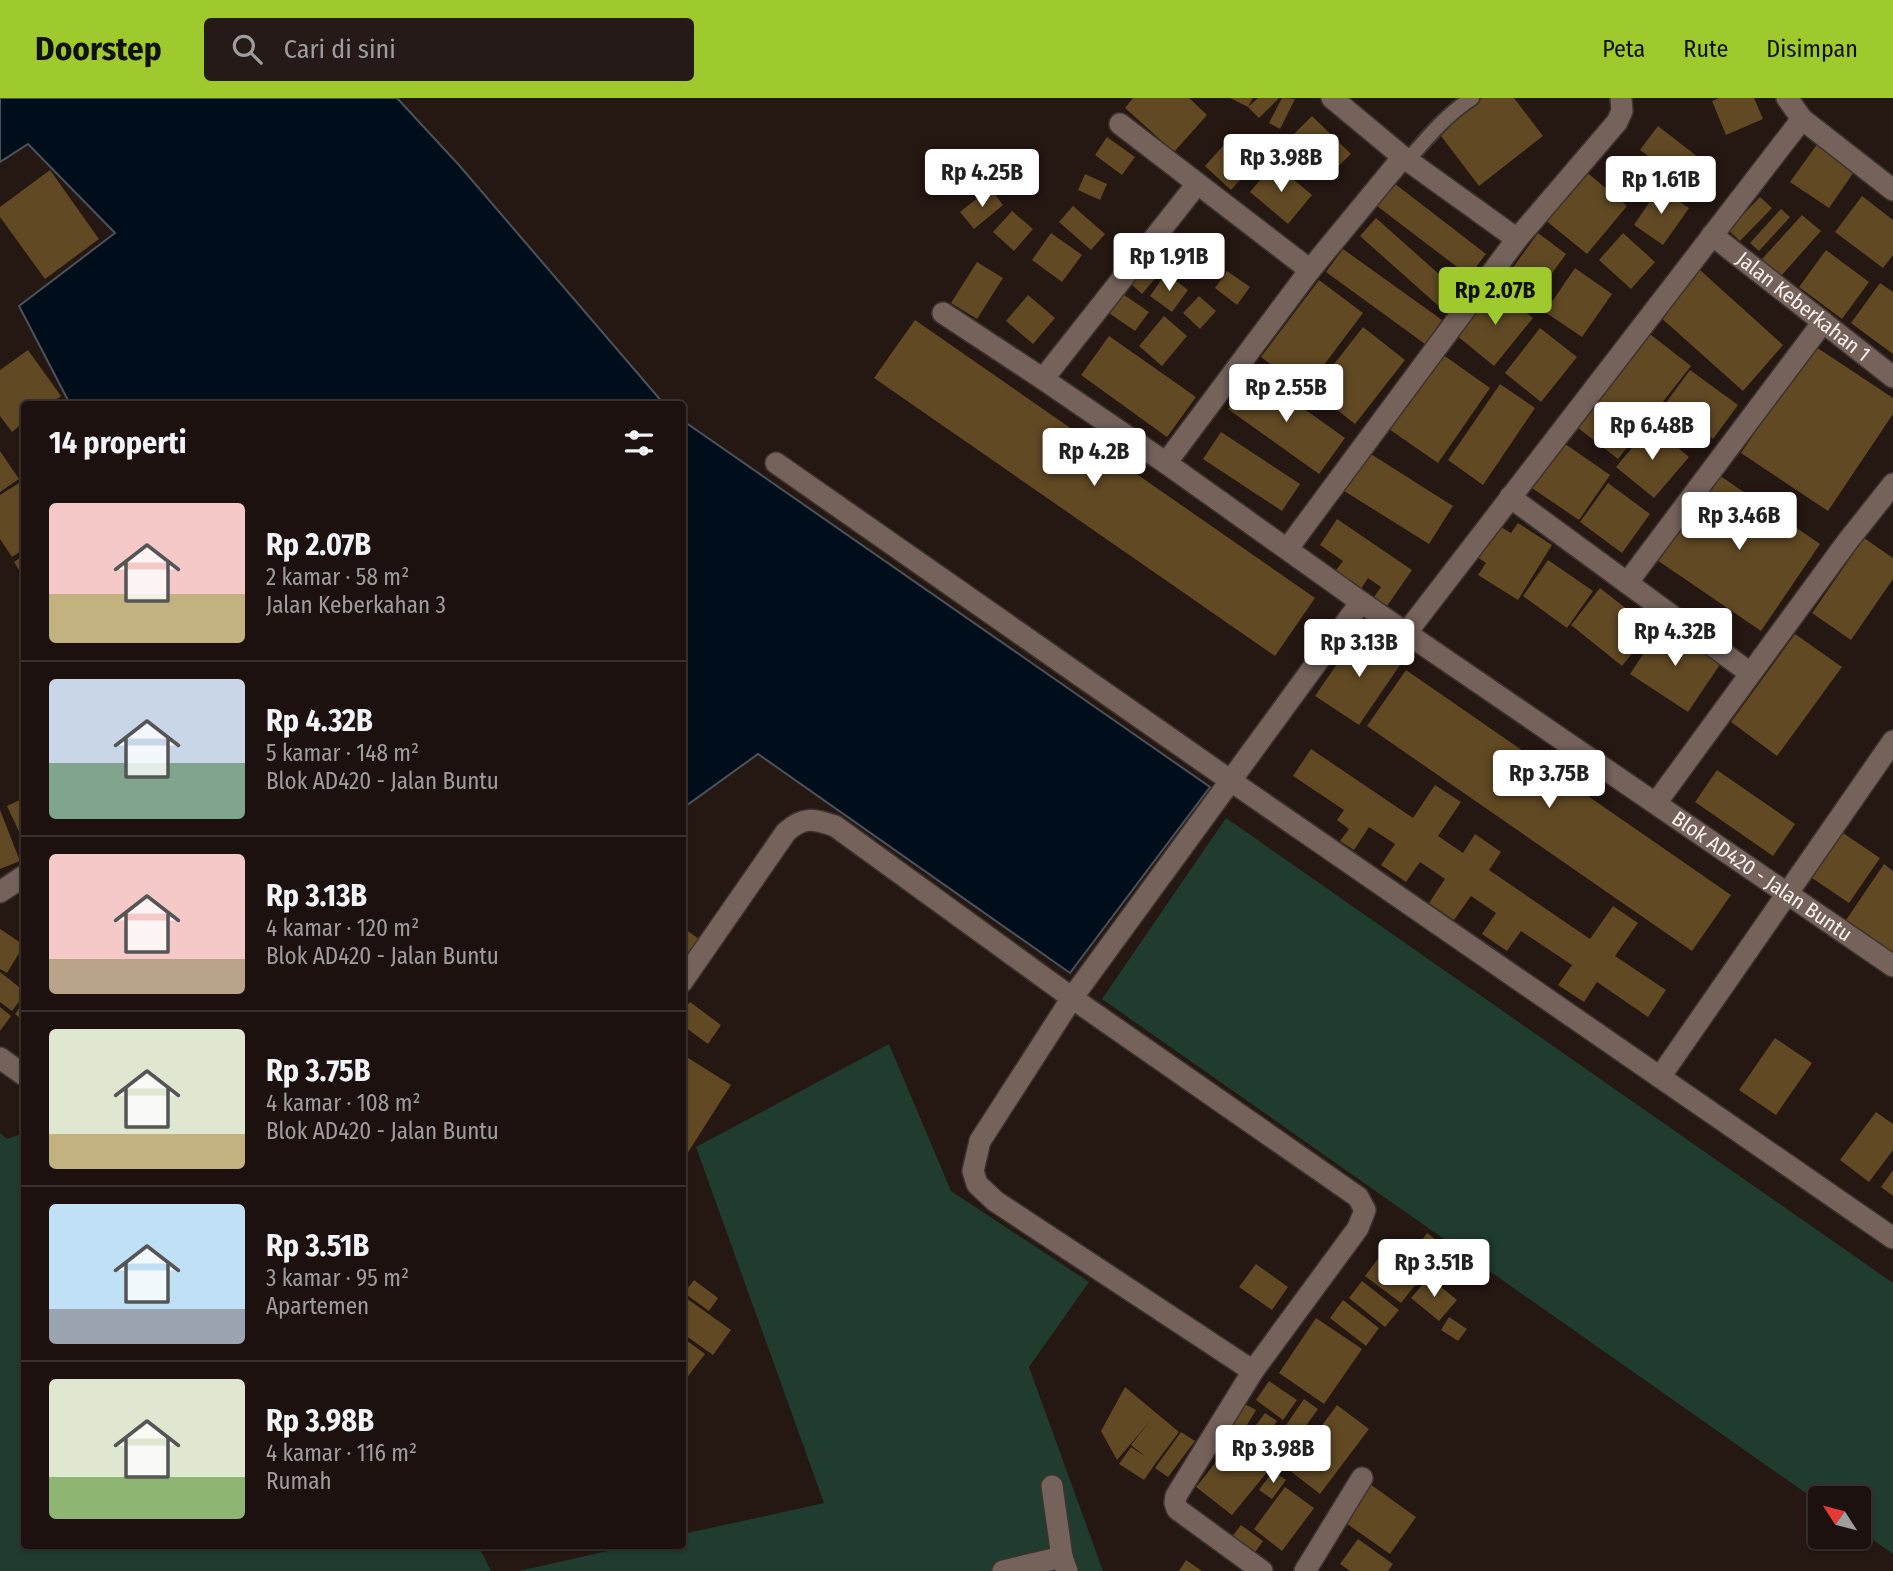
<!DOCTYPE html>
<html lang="id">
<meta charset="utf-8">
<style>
:root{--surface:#1c110e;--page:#251a17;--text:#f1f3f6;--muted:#a09d9e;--line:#3a312e;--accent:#9fca2d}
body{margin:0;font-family:"Fira Sans Condensed",sans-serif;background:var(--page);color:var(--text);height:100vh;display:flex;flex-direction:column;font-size:26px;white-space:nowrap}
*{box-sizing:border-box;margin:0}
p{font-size:23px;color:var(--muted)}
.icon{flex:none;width:38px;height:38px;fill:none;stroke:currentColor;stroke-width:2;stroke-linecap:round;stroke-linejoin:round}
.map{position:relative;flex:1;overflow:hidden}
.sheet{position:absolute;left:21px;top:303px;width:665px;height:1148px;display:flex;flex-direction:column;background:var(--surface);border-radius:7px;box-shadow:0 2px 5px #0004,0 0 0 2px var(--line)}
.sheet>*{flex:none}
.needle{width:46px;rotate:306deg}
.controls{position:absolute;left:1808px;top:1388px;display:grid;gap:14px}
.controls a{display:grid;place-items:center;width:63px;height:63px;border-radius:7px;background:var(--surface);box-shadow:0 2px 5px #0004,0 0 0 2px var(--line);font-size:35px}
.price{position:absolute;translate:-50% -60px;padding:0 16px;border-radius:7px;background:#fff;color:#222;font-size:23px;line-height:46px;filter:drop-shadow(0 2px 4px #0008)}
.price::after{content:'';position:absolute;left:50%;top:42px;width:21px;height:16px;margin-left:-10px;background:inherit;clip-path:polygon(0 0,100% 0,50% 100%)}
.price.active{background:var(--accent);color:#111}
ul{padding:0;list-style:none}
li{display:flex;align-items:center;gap:21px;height:175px;padding:0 28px}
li+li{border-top:2px solid var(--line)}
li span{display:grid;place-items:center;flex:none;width:196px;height:140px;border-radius:7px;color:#555}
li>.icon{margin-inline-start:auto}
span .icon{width:84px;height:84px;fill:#fffc;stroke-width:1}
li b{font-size:30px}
h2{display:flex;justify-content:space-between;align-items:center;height:84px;padding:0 28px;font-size:30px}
header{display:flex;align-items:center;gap:42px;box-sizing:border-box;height:98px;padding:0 35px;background:var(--accent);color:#111}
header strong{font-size:33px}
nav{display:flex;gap:38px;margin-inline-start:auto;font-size:24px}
.search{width:490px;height:63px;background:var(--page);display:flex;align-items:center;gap:18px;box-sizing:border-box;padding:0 24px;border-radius:7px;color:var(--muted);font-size:26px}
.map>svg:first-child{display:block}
.green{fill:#1f3c2e}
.water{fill:#000e1b;stroke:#4b525a;stroke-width:2}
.building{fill:#614923}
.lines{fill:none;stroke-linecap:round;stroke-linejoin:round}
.lane-casing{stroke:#3d3330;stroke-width:18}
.street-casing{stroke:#3d3330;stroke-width:24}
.lane{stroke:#74625b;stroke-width:14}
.street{stroke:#74625b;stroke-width:21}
.labels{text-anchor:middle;stroke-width:5;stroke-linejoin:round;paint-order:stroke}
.street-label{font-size:21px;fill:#fbf1ed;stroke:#251712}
</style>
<header>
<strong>Doorstep</strong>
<div class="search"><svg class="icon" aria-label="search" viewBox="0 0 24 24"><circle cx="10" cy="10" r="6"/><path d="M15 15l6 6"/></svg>Cari di sini</div>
<nav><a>Peta</a><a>Rute</a><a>Disimpan</a></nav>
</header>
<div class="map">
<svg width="1893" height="1473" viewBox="0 0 1893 1473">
<rect width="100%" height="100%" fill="#251712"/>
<path class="green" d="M1226 720 1893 1185V1456L1859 1432 1858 1400H1820V1405L1102 901Z
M889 946 951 1093 1089 1184 1029 1269 1103 1473H519L634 1447H682L683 1436 824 1405 696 1049Z
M0 1035 7 1041 24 1035V1447H478L491 1473H0Z"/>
<path class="water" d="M0 0H397L458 66 664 306H70L19 208 115 135 28 46 0 64Z
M682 322 1210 689 1070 875 758 656 683 710Z"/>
<path class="building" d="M1133 0H1189L1207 17 1174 54 1125 10Z
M1230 0H1253L1248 9Z
M1258 0H1279L1259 20 1248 9Z
M1282 0 1295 1 1280 31 1269 25Z
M1482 0H1514L1543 38 1479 88 1438 34Z
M1719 0H1754L1763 21 1726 37 1712 3Z
M1312 18 1351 56 1326 80 1288 42Z
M1658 28 1712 70 1694 93 1640 52Z
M1107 39 1135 59 1122 77 1095 57Z
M1231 39 1257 63 1231 92 1205 68Z
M1818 45 1856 71 1829 110 1790 84Z
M1274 65 1312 97 1288 126 1250 94Z
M50 72 99 141 45 181 0 119V109Z
M1584 72 1627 108 1587 156 1544 121Z
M1085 76 1107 86 1100 102 1078 92Z
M1394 85 1486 156 1469 178 1377 108Z
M990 90 1003 107 974 131 960 114Z
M1659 90 1689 110 1663 147 1634 127Z
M1862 98 1893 122V157L1883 170 1835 134Z
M1760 99 1772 110 1740 143 1728 132Z
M1073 108 1105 136 1091 152 1059 124Z
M1781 111 1790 119 1759 153 1750 145Z
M1012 113 1033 131 1014 153 993 134Z
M1802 117 1821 133 1781 178 1762 161Z
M1376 120 1459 194 1443 212 1360 138Z
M1166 134 1185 150 1172 165 1153 149Z
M1051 135 1082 157 1062 184 1032 162Z
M1538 135 1566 156 1534 200 1506 179Z
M1623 135 1655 164 1631 191 1599 162Z
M1196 144 1214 158 1200 176 1182 162Z
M1343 151 1442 222 1425 246 1326 174Z
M1826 152 1869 184 1842 221 1799 189Z
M1148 159 1163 171 1142 196 1128 183Z
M977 164 1003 180 977 221 951 205Z
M1575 170 1612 196 1582 239 1545 214Z
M1700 172 1783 247 1743 293 1659 218Z
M1227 173 1250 189 1237 207 1215 190Z
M1166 175 1188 192 1172 214 1150 198Z
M1319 182 1363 215 1305 292 1261 259Z
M1880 185 1893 194V256L1851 225Z
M1496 189 1533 220 1494 268 1456 237Z
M1117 192 1149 214 1135 233 1103 211Z
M1028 197 1055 220 1033 246 1006 223Z
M1199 198 1216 213 1200 231 1183 215Z
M1164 218 1187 238 1162 268 1139 248Z
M915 222 1315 500 1275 558 874 280Z
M1363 229 1405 262 1355 326 1313 293Z
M1540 230 1577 259 1541 304 1505 275Z
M1646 233 1691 268 1618 361 1573 326Z
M1109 238 1196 299 1167 339 1081 277Z
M1813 247 1893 300V316L1828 413 1741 355Z
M28 252 61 298 50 306H24V324L12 334 0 318V272Z
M1442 256 1490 290 1438 365 1389 331Z
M1690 272 1738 307 1713 341 1665 306Z
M1254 275 1345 340 1319 376 1228 311Z
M1500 286 1535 310 1483 387 1448 362Z
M1651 327 1689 359 1654 400 1616 369Z
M1221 334 1300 386 1282 413 1203 361Z
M1558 341 1610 377 1579 422 1526 386Z
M0 353 19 381 0 394Z
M1366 353 1453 408 1429 446 1341 391Z
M1716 375 1820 446 1761 533 1657 462Z
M19 385 24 393V451L12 459 0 441V397Z
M1608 385 1650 416 1622 455 1580 424Z
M1337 421 1412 472 1385 511 1372 502 1381 489 1368 480 1359 494 1333 476 1343 463 1320 447Z
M1518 425 1552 447 1518 502 1478 477 1486 465 1474 457 1486 438 1493 442 1501 429 1511 435Z
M1864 440 1893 460V481L1851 542 1812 515Z
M24 457V480L14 464Z
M1548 462 1593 493 1567 530 1523 498Z
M1600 490 1652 531 1622 568 1571 527Z
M1663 526 1721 565 1688 614 1630 576Z
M1359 534 1402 564 1359 627 1315 598Z
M1795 536 1842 569 1777 658 1731 624Z
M1406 572 1731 797 1692 853 1367 628Z
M1311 651 1413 720 1435 687 1461 704 1438 738 1463 755 1475 736 1501 754 1489 772 1590 841 1613 808 1638 825 1615 858 1666 892 1648 919 1597 884 1584 904 1558 887 1572 867 1521 833 1507 853 1482 836 1496 815 1471 798 1454 822 1429 805 1445 781 1420 764 1406 784 1381 767 1395 746 1369 729 1354 752 1340 743 1349 731 1337 722 1344 712 1293 678Z
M1717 672 1795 726 1773 758 1695 704Z
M24 700V744L7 708Z
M0 712 20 763 0 771Z
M1843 735 1880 760 1849 805 1812 780Z
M1884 766 1893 773V859L1844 825Z
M682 829 702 843 687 862 682 859Z
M0 831 24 847 7 875 0 871Z
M0 874 24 893V897L12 913 0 904Z
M24 903V923L15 916Z
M690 904 721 927 708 946 682 927V913Z
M0 909 11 918 0 933Z
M1775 940 1812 965 1776 1017 1739 992Z
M682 956 731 987 685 1059 682 1058Z
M1876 1014 1893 1026V1052L1869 1084 1840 1062Z
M1893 1072V1098L1881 1089Z
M1427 1135 1448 1151 1436 1167 1415 1152Z
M1383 1154 1420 1181 1401 1205 1365 1178Z
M1256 1166 1288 1189 1272 1212 1239 1189Z
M1429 1179 1457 1202 1439 1223 1411 1200Z
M694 1182 718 1200 709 1213 684 1195Z
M1362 1183 1399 1212 1385 1229 1349 1200Z
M682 1197 731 1232 713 1257 682 1235Z
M1343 1202 1379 1230 1366 1248 1330 1220Z
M1449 1219 1467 1231 1458 1243 1441 1232Z
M1316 1220 1362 1251 1324 1306 1279 1275Z
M682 1239 705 1256 686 1281 682 1278Z
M1269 1283 1297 1302 1283 1322 1256 1302Z
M1125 1289 1179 1334 1155 1366 1144 1382 1119 1366 1131 1349 1146 1359 1131 1347 1150 1323 1117 1362 1101 1333Z
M1304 1301 1318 1311 1298 1339 1284 1330Z
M1239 1303 1256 1312 1238 1342 1222 1332Z
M1337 1307 1369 1331 1320 1396 1289 1372Z
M1265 1315 1277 1323 1274 1328 1290 1337 1280 1353 1265 1343 1272 1330 1254 1354 1242 1346Z
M1181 1334 1195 1343 1168 1379 1155 1370Z
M1232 1344 1268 1373 1232 1417 1196 1389Z
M1273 1373 1286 1382 1272 1401 1259 1392Z
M1370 1386 1416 1419 1390 1456 1343 1423Z
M1285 1389 1314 1410 1282 1453 1254 1431Z
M1241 1427 1263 1443 1253 1457 1231 1440Z
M1358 1441 1393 1466 1388 1473H1350L1340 1466Z
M1186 1462 1202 1473H1179Z"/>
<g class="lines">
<defs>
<path id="lane" d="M1408 62C1427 40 1447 16 1472 0"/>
<g id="street">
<path d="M1332 0 1403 59 1517 141"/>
<path d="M1787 0 1802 21 1893 92"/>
<path d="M1120 26 1310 172"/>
<path id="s1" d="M1712 137 1893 279"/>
<path id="s2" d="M943 215 1043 281 1166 365 1361 504 1893 868"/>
<path d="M1043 281 1197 86"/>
<path d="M776 365 1231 683 1893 1140"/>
<path d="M1166 365 1310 172 1403 59"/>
<path d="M1510 399 1750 575"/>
<path d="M1288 450 1517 141 1617 24 1622 13 1621 0"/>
<path d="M1627 485 1823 224"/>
<path d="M1407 534 1802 21"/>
<path d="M1656 705 1847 444 1893 386"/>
<path d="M0 794 24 778"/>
<path d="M682 884 786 734C804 718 813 721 835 728L1072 900 1358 1099 1365 1112 1358 1130 1253 1273 1176 1398 1175 1405 1177 1411 1262 1473"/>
<path d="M0 960 24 977"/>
<path d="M1660 979 1893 643"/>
<path d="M1253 1273 995 1103 977 1086 973 1073 980 1043 1072 900 1361 504"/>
<path d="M1052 1388 1062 1459"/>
<path d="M1003 1473 1062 1459 1067 1473"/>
<path d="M1305 1473 1362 1380"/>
</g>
</defs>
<use href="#lane" class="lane-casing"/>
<use href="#street" class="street-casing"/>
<use href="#lane" class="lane"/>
<use href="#street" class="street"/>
</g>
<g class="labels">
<g class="street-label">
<text dy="7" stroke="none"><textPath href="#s1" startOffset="116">Jalan Keberkahan 1</textPath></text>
<text dy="7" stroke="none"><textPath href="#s2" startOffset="994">Blok AD420 - Jalan Buntu</textPath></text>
</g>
</g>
</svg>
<div class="controls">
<a><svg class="needle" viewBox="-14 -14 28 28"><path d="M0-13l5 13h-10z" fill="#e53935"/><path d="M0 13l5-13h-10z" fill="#a09d9e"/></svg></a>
</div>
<b class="price" style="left:1281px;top:96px">Rp 3.98B</b>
<b class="price" style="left:982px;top:111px">Rp 4.25B</b>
<b class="price" style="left:1661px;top:118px">Rp 1.61B</b>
<b class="price" style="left:1169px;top:195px">Rp 1.91B</b>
<b class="price active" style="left:1495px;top:229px">Rp 2.07B</b>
<b class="price" style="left:1286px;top:326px">Rp 2.55B</b>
<b class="price" style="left:1652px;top:364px">Rp 6.48B</b>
<b class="price" style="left:1094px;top:390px">Rp 4.2B</b>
<b class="price" style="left:1739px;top:454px">Rp 3.46B</b>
<b class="price" style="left:1675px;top:570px">Rp 4.32B</b>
<b class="price" style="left:1359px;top:581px">Rp 3.13B</b>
<b class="price" style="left:1549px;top:712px">Rp 3.75B</b>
<b class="price" style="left:1434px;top:1201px">Rp 3.51B</b>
<b class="price" style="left:1273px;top:1387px">Rp 3.98B</b>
<section class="sheet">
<h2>14 properti<svg class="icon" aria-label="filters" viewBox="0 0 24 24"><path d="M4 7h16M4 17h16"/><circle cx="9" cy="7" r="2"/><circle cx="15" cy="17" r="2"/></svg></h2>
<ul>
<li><span style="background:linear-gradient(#f6c9c9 65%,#c2b280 0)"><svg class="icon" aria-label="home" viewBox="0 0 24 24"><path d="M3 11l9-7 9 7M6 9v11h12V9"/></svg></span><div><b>Rp 2.07B</b><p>2 kamar · 58 m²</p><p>Jalan Keberkahan 3</p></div></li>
<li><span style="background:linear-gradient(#c9d6e8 60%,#7fa58c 0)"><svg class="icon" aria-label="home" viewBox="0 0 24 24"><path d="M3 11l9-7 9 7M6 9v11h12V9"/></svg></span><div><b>Rp 4.32B</b><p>5 kamar · 148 m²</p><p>Blok AD420 - Jalan Buntu</p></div></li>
<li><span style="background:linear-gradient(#f6c9c9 75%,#b9a48a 0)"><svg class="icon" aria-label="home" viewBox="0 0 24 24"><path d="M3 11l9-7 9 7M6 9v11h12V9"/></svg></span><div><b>Rp 3.13B</b><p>4 kamar · 120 m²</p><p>Blok AD420 - Jalan Buntu</p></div></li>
<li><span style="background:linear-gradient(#dfe7d0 75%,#c2b280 0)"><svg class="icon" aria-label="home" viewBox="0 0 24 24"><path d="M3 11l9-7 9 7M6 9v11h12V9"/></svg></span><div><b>Rp 3.75B</b><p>4 kamar · 108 m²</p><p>Blok AD420 - Jalan Buntu</p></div></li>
<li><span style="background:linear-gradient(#bfe0f5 75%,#9aa5b1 0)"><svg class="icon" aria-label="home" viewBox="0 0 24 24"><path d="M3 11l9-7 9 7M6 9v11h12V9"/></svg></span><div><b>Rp 3.51B</b><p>3 kamar · 95 m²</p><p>Apartemen</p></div></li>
<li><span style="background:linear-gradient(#dfe7d0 70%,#8fb573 0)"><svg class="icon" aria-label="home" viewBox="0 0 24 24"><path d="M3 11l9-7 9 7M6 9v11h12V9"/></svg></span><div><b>Rp 3.98B</b><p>4 kamar · 116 m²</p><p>Rumah</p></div></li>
</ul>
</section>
</div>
